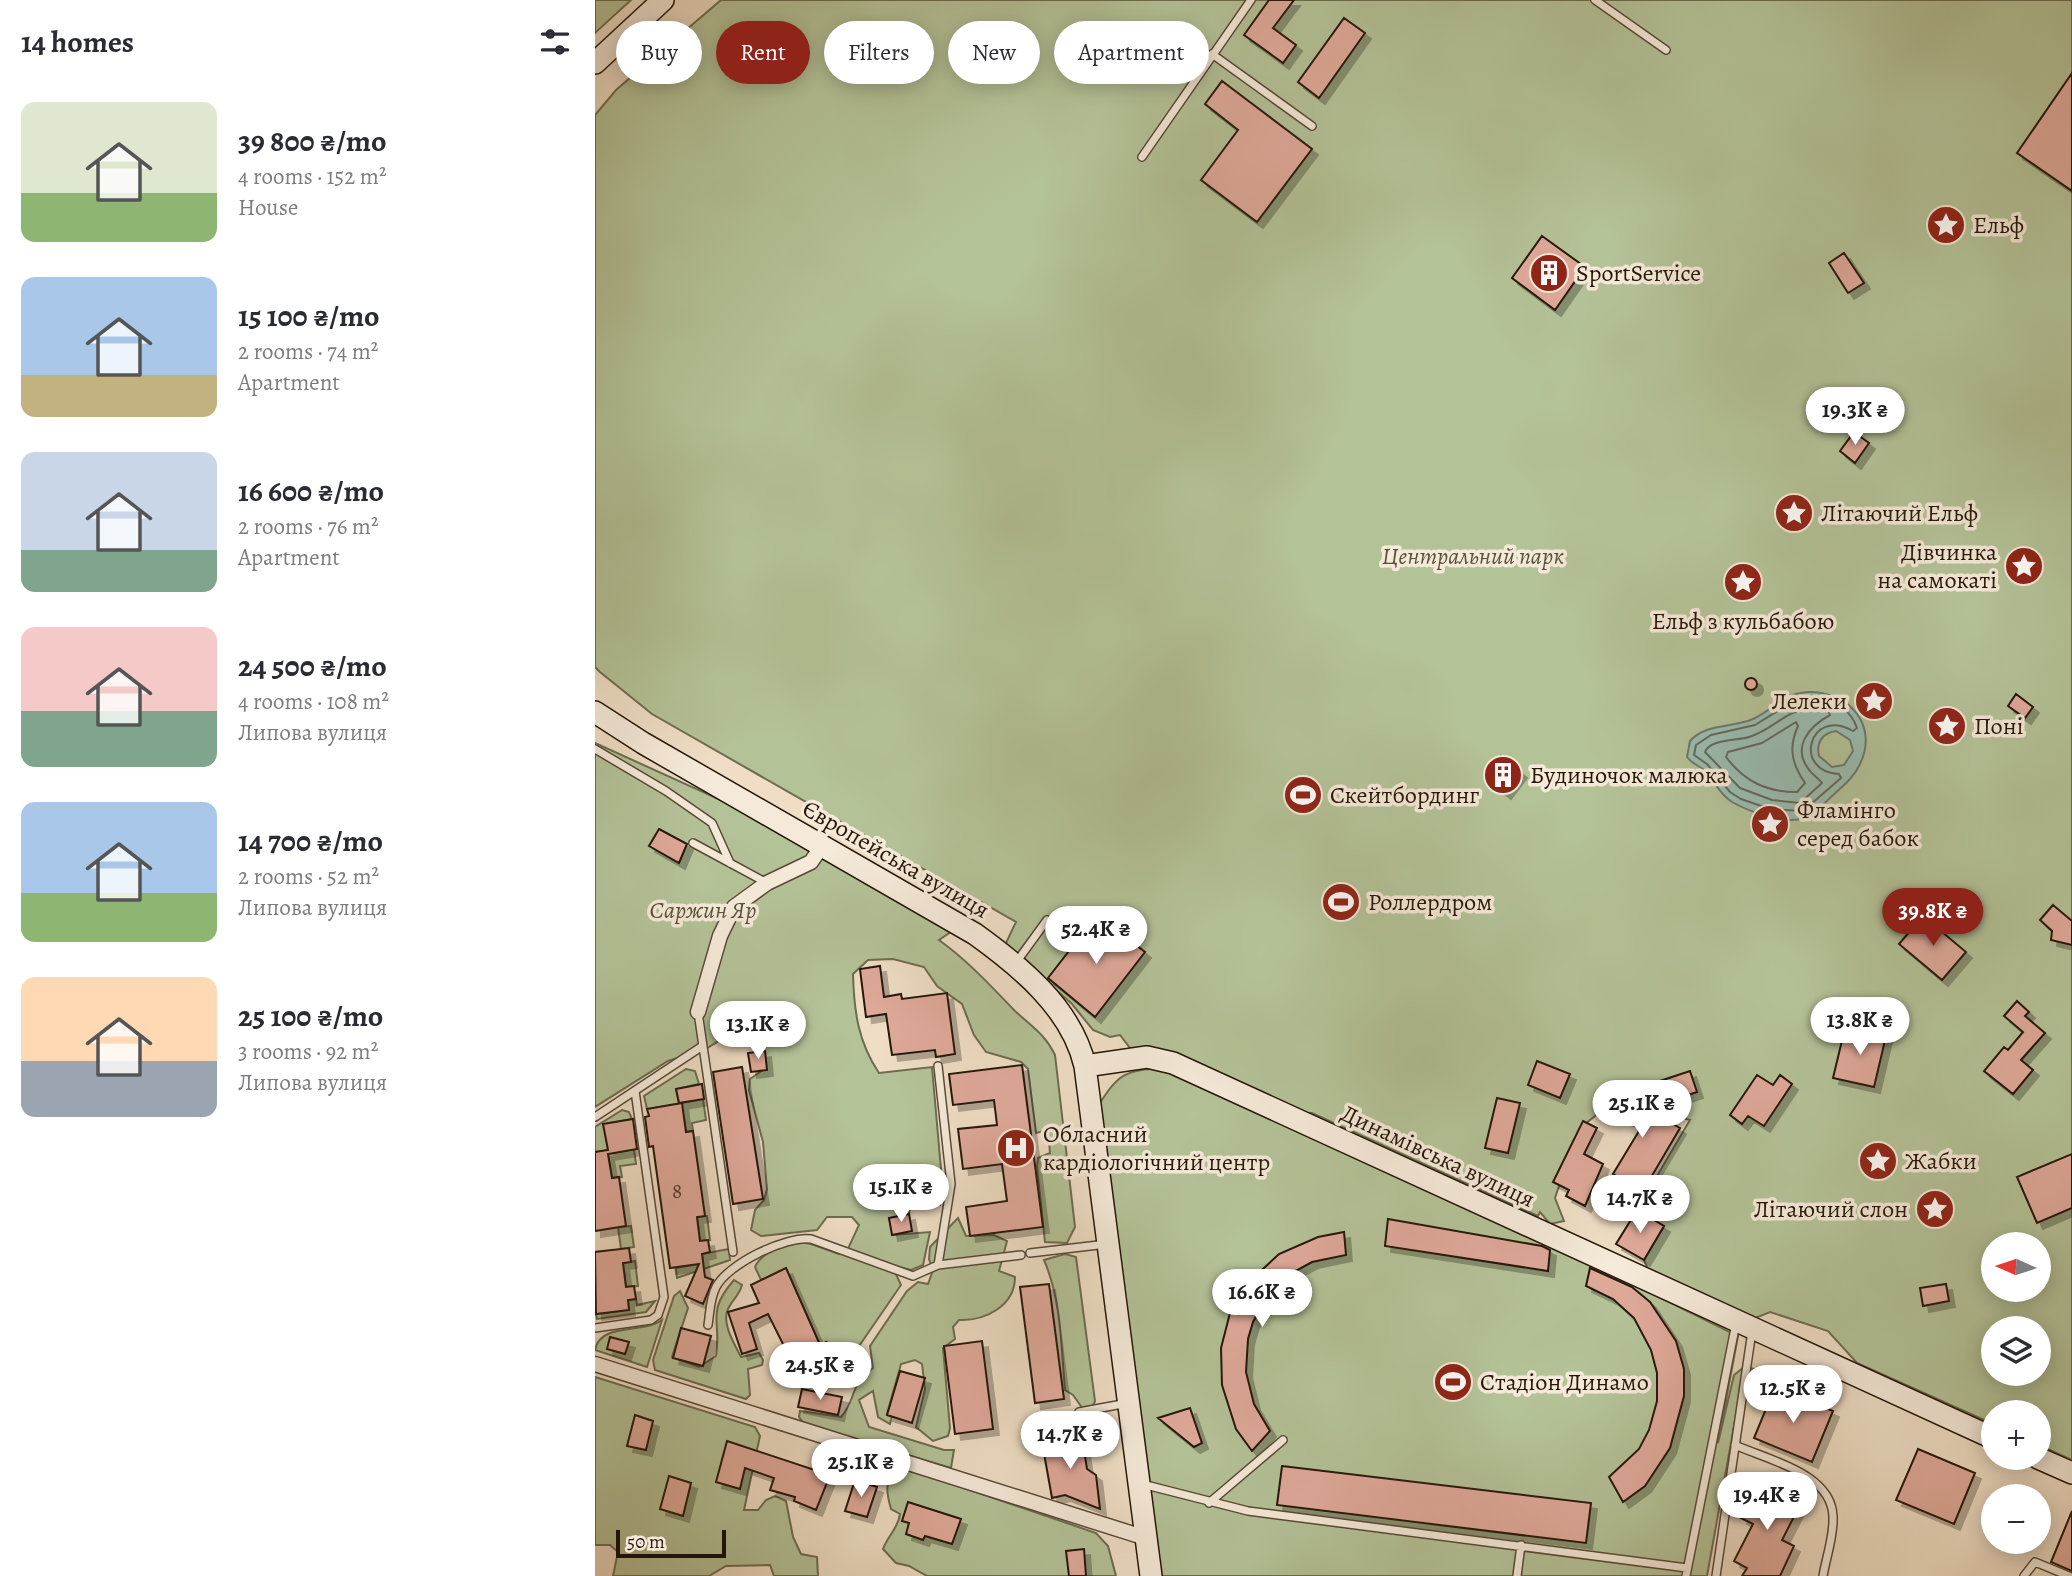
<!DOCTYPE html>
<meta charset="utf-8">
<style>
:root{--surface:#fff;--page:#f2f2f3;--text:#2b2b33;--muted:#7c7c81;--accent:#8f2418}
body{margin:0;font-family:Alegreya,serif;background:var(--page);color:var(--text);height:100vh;display:flex;flex-direction:column;font-size:26px;white-space:nowrap}
*{box-sizing:border-box;margin:0}
p{font-size:23px;color:var(--muted)}
.icon{flex:none;width:38px;height:38px;fill:none;stroke:currentColor;stroke-width:2;stroke-linecap:round;stroke-linejoin:round}
.map{position:relative;flex:1;overflow:hidden}
.details{display:flex;flex-direction:column;background:var(--surface);width:595px}
.details>*{flex:none}
.top-card{position:absolute;left:21px;top:21px;width:665px;height:63px;display:flex;gap:14px}
.needle{width:46px;rotate:273deg}
.fabs{position:absolute;left:1386px;top:1232px;display:grid;gap:14px}
.fabs a{display:grid;place-items:center;width:70px;height:70px;border-radius:50%;background:var(--surface);box-shadow:0 4px 18px #0003;font-size:35px}
.scale{position:absolute;left:21px;bottom:18px;width:110px;box-sizing:border-box;padding-left:7px;border:4px solid #251708;border-top:0;font-size:19px;line-height:24px;white-space:nowrap;color:#251708;-webkit-text-stroke:5px #f5ead9;paint-order:stroke}
.price{position:absolute;translate:-50% -60px;padding:0 16px;border-radius:24px;background:#fff;color:#222;font-size:23px;line-height:46px;filter:drop-shadow(0 2px 4px #0008)}
.price::after{content:'';position:absolute;left:50%;top:42px;width:21px;height:16px;margin-left:-10px;background:inherit;clip-path:polygon(0 0,100% 0,50% 100%)}
.price.current{background:var(--accent);color:#fff}
ul{padding:0;list-style:none}
li{display:flex;align-items:center;gap:21px;height:175px;padding:0 21px}
li span{display:grid;place-items:center;flex:none;width:196px;height:140px;border-radius:14px;color:#555}
li>.icon{margin-inline-start:auto}
span .icon{width:84px;height:84px;fill:#fffc;stroke-width:1}
li b{font-size:30px}
h2{display:flex;justify-content:space-between;align-items:center;height:84px;padding:0 21px;font-size:30px}
.pill{padding:0 24px;border-radius:32px;background:var(--surface);box-shadow:0 4px 18px #0003;font-size:24px;line-height:63px}
.pill.current{background:var(--accent);color:#fff}
main{display:flex;flex:1;min-height:0}
.map>svg:first-child{display:block}
.green{fill:#b4c298;stroke:#6c6c50;stroke-width:2;fill-rule:evenodd}
.water{fill:#9abcb1;stroke:#6b7a6d;stroke-width:2;fill-rule:evenodd}
.lines{fill:none;stroke-linecap:round;stroke-linejoin:round}
.shore{stroke:#606a5c;stroke-width:2}
.building{fill:#dfa99a;stroke:#251708;stroke-width:2;filter:url(#shadow)}
.lane-casing{stroke:#584937;stroke-width:10}
.street-casing{stroke:#584937;stroke-width:17}
.secondary-casing{stroke:#251708;stroke-width:24}
.lane{stroke:#f5ead9;stroke-width:7}
.street{stroke:#f5ead9;stroke-width:14}
.secondary{stroke:#f5ead9;stroke-width:21}
.labels{text-anchor:middle;stroke-width:7;stroke-linejoin:round;paint-order:stroke}
.number-label{font-size:21px;fill:#543c2c}
.poi-label{font-size:24px;fill:#251708;stroke:#f5ead9;text-anchor:start}
.park-label{font-size:24px;font-style:italic;fill:#57533a;stroke:#f5ead9}
.street-label{font-size:24px;fill:#251708;stroke:#f5ead9}
</style>
<main>
<section class="details">
<h2>14 homes<svg class="icon" aria-label="filters" viewBox="0 0 24 24"><path d="M4 7h16M4 17h16"/><circle cx="9" cy="7" r="2"/><circle cx="15" cy="17" r="2"/></svg></h2>
<ul>
<li><span style="background:linear-gradient(#dfe7d0 65%,#8fb573 0)"><svg class="icon" aria-label="home" viewBox="0 0 24 24"><path d="M3 11l9-7 9 7M6 9v11h12V9"/></svg></span><div><b>39 800 ₴/mo</b><p>4 rooms · 152 m²</p><p>House</p></div></li>
<li><span style="background:linear-gradient(#a9c7e8 70%,#c2b280 0)"><svg class="icon" aria-label="home" viewBox="0 0 24 24"><path d="M3 11l9-7 9 7M6 9v11h12V9"/></svg></span><div><b>15 100 ₴/mo</b><p>2 rooms · 74 m²</p><p>Apartment</p></div></li>
<li><span style="background:linear-gradient(#c9d6e8 70%,#7fa58c 0)"><svg class="icon" aria-label="home" viewBox="0 0 24 24"><path d="M3 11l9-7 9 7M6 9v11h12V9"/></svg></span><div><b>16 600 ₴/mo</b><p>2 rooms · 76 m²</p><p>Apartment</p></div></li>
<li><span style="background:linear-gradient(#f6c9c9 60%,#7fa58c 0)"><svg class="icon" aria-label="home" viewBox="0 0 24 24"><path d="M3 11l9-7 9 7M6 9v11h12V9"/></svg></span><div><b>24 500 ₴/mo</b><p>4 rooms · 108 m²</p><p>Липова вулиця</p></div></li>
<li><span style="background:linear-gradient(#a9c7e8 65%,#8fb573 0)"><svg class="icon" aria-label="home" viewBox="0 0 24 24"><path d="M3 11l9-7 9 7M6 9v11h12V9"/></svg></span><div><b>14 700 ₴/mo</b><p>2 rooms · 52 m²</p><p>Липова вулиця</p></div></li>
<li><span style="background:linear-gradient(#ffd9b3 60%,#9aa5b1 0)"><svg class="icon" aria-label="home" viewBox="0 0 24 24"><path d="M3 11l9-7 9 7M6 9v11h12V9"/></svg></span><div><b>25 100 ₴/mo</b><p>3 rooms · 92 m²</p><p>Липова вулиця</p></div></li>
</ul>
</section>
<div class="map">
<svg width="1477" height="1576" viewBox="0 0 1477 1576">
<defs>
<filter id="shadow"><feDropShadow dx="6" dy="6" stdDeviation="0" flood-color="#0004"/></filter>
</defs>
<rect width="100%" height="100%" fill="#efdec5"/>
<filter id="stains"><feTurbulence type="fractalNoise" baseFrequency=".00286" numOctaves="4"/><feColorMatrix values="0 0 0 0 .2 0 0 0 0 .09 0 0 0 0 .02 0 0 0 .5 -.17"/></filter>
<radialGradient id="worn" r=".72"><stop offset=".6" stop-color="#630" stop-opacity="0"/><stop offset="1" stop-color="#630" stop-opacity=".3"/></radialGradient>
<path class="green" d="M0 0H36L0 33Z
M126 0H1477V1460L1444 1445V1412H1398V1424L1262 1363 1233 1331 1175 1312 1158 1319 1054 1272 1049 1260 1069 1226 1042 1210 1095 1120 1010 1098 1004 1113 990 1124 968 1174 960 1198 969 1221 955 1224 945 1212 943 1216 717 1113H694L538 1052 525 1035 515 1037 498 1030 477 1004 410 945 421 922 57 714 5 672 0 667V115L21 90ZM1398 1244H1444V1290H1398ZM1398 1328H1444V1374H1398Z
M0 743 227 846 366 925 344 940C373 961 395 985 420 1011 436 1026 450 1034 460 1055L480 1227 472 1243 450 1242 442 1166 443 1158 455 1153 453 1130 441 1133 433 1069 426 1062 391 1052 379 1035 367 1004 342 986 329 967 298 959 273 960 258 974C259 1011 263 1042 284 1073L337 1067 347 1181 321 1180 319 1196 346 1199 345 1205H315L314 1214 294 1218 298 1235 335 1232 328 1265 316 1270 273 1259 270 1262 300 1272 306 1285 262 1349 242 1363 232 1342 225 1345 191 1268 166 1280 160 1267C166 1252 195 1241 211 1243 222 1245 234 1251 244 1254L252 1251 264 1225 257 1217H232L222 1230 166 1236 156 1230 160 1210 169 1200 172 1189 168 1142 154 1090 155 1079 165 1072 166 1045 162 1028 154 1026 140 1031 109 1050 73 1061 0 1107Z
M569 1068 995 1263 1143 1336 1123 1443 1139 1375 1149 1367 1159 1369 1143 1404 1112 1576H560L503 1106C524 1073 530 1070 569 1068Z
M91 1069 100 1071 104 1084 81 1089 84 1104 52 1109 49 1096Z
M108 1099 111 1120 97 1123 98 1131 91 1132 86 1103Z
M27 1110 34 1112 37 1119 9 1124 13 1150 0 1152V1127Z
M39 1149 41 1164 25 1166 27 1177 17 1178 13 1154Z
M112 1216 115 1240 105 1241 102 1217Z
M363 1218 371 1236 399 1235 412 1241 404 1271 420 1277C420 1306 390 1321 364 1320L358 1327 360 1339 348 1348 355 1428 353 1436 338 1441 321 1427 330 1389 327 1364 320 1360 306 1364 292 1414 297 1416 295 1424 283 1417 278 1391 264 1400 274 1427 349 1450H359L356 1468 209 1424 204 1417 205 1411 246 1417C262 1399 253 1387 278 1368L275 1346 312 1291 323 1282 333 1284 338 1270 334 1259 335 1247Z
M36 1226 39 1247 26 1249 23 1227Z
M134 1249 135 1260 82 1278 81 1268 108 1263 107 1254Z
M470 1254 481 1257 500 1401 497 1408 488 1409 478 1395 470 1390C466 1347 467 1302 449 1260Z
M40 1261 43 1286 31 1287 28 1263Z
M139 1280 147 1285C144 1296 137 1300 133 1309 126 1323 140 1345 146 1357L164 1353 168 1360 167 1365 153 1369 155 1395 151 1399 60 1370 58 1360 79 1296 85 1291 93 1308 77 1357 104 1367 121 1356C127 1321 110 1313 139 1280Z
M41 1299 42 1305 60 1301 51 1312 2 1319 1 1314 34 1310 33 1300Z
M67 1320 52 1367 0 1350C5 1322 48 1334 67 1320Z
M0 1377 160 1427 165 1436 149 1510H163L171 1500 180 1496 191 1501 198 1537 206 1554 222 1557 223 1576H179L175 1565 131 1566 114 1576H18L23 1552 15 1545H0Z
M305 1466 501 1533 513 1546 521 1576H332L314 1566 301 1563 288 1549C293 1535 303 1529 305 1514L296 1509C290 1488 290 1482 305 1466Z"/>
<path class="water" d="M1213 692C1254 691 1285 726 1264 766 1257 780 1246 787 1235 798 1228 804 1220 815 1210 818 1190 825 1155 812 1137 802 1124 794 1119 780 1109 770 1103 765 1097 764 1092 757L1095 741C1111 723 1137 728 1158 719 1180 709 1185 694 1213 692ZM1241 731 1255 740 1258 751 1249 765 1237 767 1224 756C1221 743 1227 733 1241 731Z"/>
<g class="lines">
<path class="shore" d="M1224 699C1242 703 1256 710 1262 728L1258 731C1214 706 1197 772 1244 774L1246 778 1208 811 1175 809 1146 799 1135 792 1112 764 1099 755 1101 745 1116 735 1160 725 1197 702Z
M1223 708 1233 710 1235 715C1215 726 1195 747 1215 771 1218 775 1223 778 1227 783L1205 803 1177 800 1145 788 1110 752C1115 739 1141 741 1154 737 1183 728 1189 708 1223 708Z
M1201 722 1203 726C1193 748 1197 764 1210 783L1202 792C1171 792 1149 781 1131 757L1133 752 1167 743Z"/>
</g>
<path class="building" d="M674 0H699L678 28 701 45 688 63 649 35Z
M749 18 770 33 724 98 703 82Z
M1477 73V191L1422 153Z
M627 81 717 149 662 222 606 180 643 130 610 104Z
M947 236 990 267 960 310 917 278Z
M1249 253 1269 283 1253 293 1234 263Z
M1259 432 1274 443 1260 463 1245 451Z
M1150 684a6 6 0 1 1 12 0a6 6 0 1 1-12 0Z
M1421 694 1438 707 1430 718 1413 706Z
M906 756 926 772 910 793 890 777Z
M64 829 92 844 84 863 54 846Z
M1458 905 1477 921V945L1456 940 1457 931 1445 920Z
M502 915 550 952 500 1017 453 978Z
M1328 916 1371 952 1347 980 1304 944Z
M285 966 289 997 306 994 307 999 352 993 360 1054 341 1057 340 1050 297 1055 291 1014 271 1017 265 969Z
M1422 1001 1434 1012 1430 1016 1450 1033 1426 1060 1438 1070 1418 1094 1389 1071 1409 1047 1413 1050 1428 1032 1409 1016Z
M1250 1028 1291 1036 1279 1087 1238 1078Z
M170 1051 172 1070 156 1072 153 1053Z
M942 1061 975 1074 965 1098 933 1085Z
M427 1065 448 1227 375 1236 371 1207 412 1201 407 1164 368 1169 363 1129 402 1125 399 1100 358 1105 354 1074Z
M147 1067 168 1199 138 1204 118 1072Z
M1095 1071 1102 1092 1069 1103 1062 1082Z
M1162 1075 1178 1085 1185 1075 1197 1084 1169 1126 1153 1116 1147 1124 1135 1115Z
M107 1084 109 1099 84 1103 81 1089Z
M1018 1091 1055 1107 1051 1109 1085 1128 1048 1191 1018 1174 1047 1126 1010 1110Z
M902 1098 925 1103 913 1153 890 1148Z
M87 1103 91 1132 98 1131 110 1216 102 1217 105 1241 113 1240 115 1252 107 1254 110 1277 118 1280 108 1304 90 1296 104 1264 75 1268 58 1146 54 1147 50 1117 54 1116 52 1109Z
M38 1119 42 1149 13 1154 17 1178 24 1177 31 1226 0 1231V1152L13 1150 8 1124Z
M988 1121 1002 1128 989 1154 1008 1164 990 1206 971 1196 974 1190 958 1182Z
M1477 1154V1208L1442 1223 1422 1177Z
M1042 1210 1069 1226 1049 1260 1021 1244Z
M314 1214 317 1231 297 1235 294 1218Z
M793 1219 947 1246 955 1250 953 1271 790 1246Z
M749 1232 751 1255 717 1262 697 1273 673 1296 658 1322 653 1339 651 1372 659 1404 675 1431 657 1451 641 1429 627 1385 626 1348 635 1313 654 1282 684 1254 723 1237Z
M34 1248 36 1262 28 1263 31 1287 39 1286 41 1299 33 1300 34 1310 1 1314 0 1252Z
M191 1268 225 1345 231 1342 239 1357 196 1379 188 1364 196 1360 173 1314 154 1323 162 1349 147 1354 133 1312 164 1303 156 1285Z
M995 1268 1037 1287 1055 1302 1081 1341 1089 1369V1396L1075 1448 1050 1486 1028 1502 1014 1477 1044 1449 1054 1430 1062 1401V1373L1056 1350 1039 1318 1018 1299 991 1286Z
M454 1284 469 1399 440 1403 425 1287Z
M1351 1284 1354 1301 1328 1306 1325 1288Z
M86 1328 116 1336 108 1366 78 1358Z
M15 1337 34 1342 30 1354 12 1349Z
M387 1341 398 1429 360 1434 349 1346Z
M305 1371 330 1378 317 1423 292 1415Z
M1180 1387 1238 1411 1217 1462 1159 1438Z
M207 1389 247 1397 243 1415 203 1407Z
M595 1408 607 1443 599 1447 563 1418Z
M40 1415 58 1421 51 1450 32 1446Z
M487 1437 492 1469 501 1475 505 1509 470 1495 457 1498 447 1442Z
M132 1441 235 1475 221 1510 199 1501 200 1497 175 1490 179 1478 150 1468 145 1489 121 1482Z
M1323 1449 1380 1473 1359 1524 1301 1500Z
M687 1466 996 1503 991 1543 682 1505Z
M74 1476 96 1483 88 1516 65 1509Z
M260 1480 282 1487 272 1517 250 1511Z
M1164 1481 1206 1503 1187 1540 1199 1546 1185 1576H1147L1152 1568 1139 1561 1158 1524 1146 1518Z
M313 1502 366 1519 357 1544 330 1536 328 1540 311 1534 314 1523 307 1521Z
M1477 1511V1571L1456 1562Z
M489 1549 491 1576H474L471 1551Z"/>
<g class="lines">
<defs>
<path id="lane" d="M1000 0 1071 50
M617 54 717 126
M547 157 656 0
M0 749 71 791 117 823 135 863
M98 843 172 883
M420 964 452 920 475 937
M103 1012 138 1252
M0 1117 106 1047
M435 1253 512 1244
M343 1265 356 1184 343 1066
M113 1325C115 1313 115 1298 121 1287 133 1264 190 1236 216 1239L318 1276 343 1265 426 1255
M0 1328 56 1320 63 1315 69 1297 40 1091
M484 1412 533 1403
M1140 1445C1173 1460 1237 1473 1238 1517 1239 1536 1231 1558 1228 1576
M547 1484 653 1511 1092 1568
M614 1503 688 1440
M922 1576 926 1545
M1091 1576 1141 1323
M1121 1576 1157 1331
M1429 1576 1440 1562 1474 1576"/>
<path id="street" d="M103 1012 125 936 139 907 172 883 216 862 227 846
M0 1364 551 1538"/>
<path id="secondary" d="M0 63 68 0
M0 712 48 743 380 934C426 967 477 1009 490 1066L556 1576
M490 1066 552 1057 578 1063 1398 1438
M1443 1458 1477 1473"/>
</defs>
<use href="#lane" class="lane-casing"/>
<use href="#street" class="street-casing"/>
<use href="#secondary" class="secondary-casing"/>
<use href="#lane" class="lane"/>
<use href="#street" class="street"/>
<use href="#secondary" class="secondary"/>
</g>
<defs>
<symbol id="sight-disc" viewBox="-11 -11 22 22"><circle r="9.5" fill="#8f2418" stroke="#f5ead9"/><path d="M0-6L1.8-2.2L6-1.7L2.9 1.2L3.7 5.4L0 3.3L-3.7 5.4L-2.9 1.2L-6-1.7L-1.8-2.2Z" fill="#fff"/></symbol>
<symbol id="building-disc" viewBox="-11 -11 22 22"><circle r="9.5" fill="#8f2418" stroke="#f5ead9"/><path d="M-4-6H4V6H1V3H-1V6H-4ZM-2.5-4.3h1.7v1.8h-1.7ZM.8-4.3h1.7v1.8H.8ZM-2.5-1h1.7V.8h-1.7ZM.8-1h1.7V.8H.8Z" fill="#fff"/></symbol>
<symbol id="stadium-disc" viewBox="-11 -11 22 22"><circle r="9.5" fill="#8f2418" stroke="#f5ead9"/><path d="M0-5a6.5 5 0 1 0 0 10a6.5 5 0 1 0 0-10ZM-3.5-1.8h7v3.6h-7Z" fill="#fff"/></symbol>
<symbol id="hospital-disc" viewBox="-11 -11 22 22"><circle r="9.5" fill="#8f2418" stroke="#f5ead9"/><path d="M-5-5h3v3.5h4V-5h3V5h-3V1.5h-4V5h-3Z" fill="#fff"/></symbol>
</defs>
<g fill-rule="evenodd">
<use href="#sight-disc" x="1329" y="203" width="44" height="44"/>
<use href="#building-disc" x="932" y="251" width="44" height="44"/>
<use href="#sight-disc" x="1177" y="491" width="44" height="44"/>
<use href="#sight-disc" x="1407" y="544" width="44" height="44"/>
<use href="#sight-disc" x="1126" y="560" width="44" height="44"/>
<use href="#sight-disc" x="1257" y="679" width="44" height="44"/>
<use href="#sight-disc" x="1330" y="704" width="44" height="44"/>
<use href="#building-disc" x="886" y="753" width="44" height="44"/>
<use href="#stadium-disc" x="686" y="773" width="44" height="44"/>
<use href="#sight-disc" x="1153" y="802" width="44" height="44"/>
<use href="#stadium-disc" x="724" y="880" width="44" height="44"/>
<use href="#hospital-disc" x="399" y="1126" width="44" height="44"/>
<use href="#sight-disc" x="1261" y="1139" width="44" height="44"/>
<use href="#sight-disc" x="1318" y="1187" width="44" height="44"/>
<use href="#stadium-disc" x="836" y="1360" width="44" height="44"/>
</g>
<g class="labels">
<g class="number-label">
<text x="82" y="1198">8</text>
</g>
<g class="poi-label">
<text x="1378" y="233">Ельф</text>
<text x="981" y="281">SportService</text>
<text x="1226" y="521">Літаючий Ельф</text>
<text x="1402" y="560" text-anchor="end">Дівчинка<tspan x="1402" dy="28">на самокаті</tspan></text>
<text x="1148" y="629" text-anchor="middle">Ельф з кульбабою</text>
<text x="1252" y="709" text-anchor="end">Лелеки</text>
<text x="1379" y="734">Поні</text>
<text x="935" y="783">Будиночок малюка</text>
<text x="735" y="803">Скейтбординг</text>
<text x="1202" y="818">Фламінго<tspan x="1202" dy="28">серед бабок</tspan></text>
<text x="773" y="910">Роллердром</text>
<text x="448" y="1142">Обласний<tspan x="448" dy="28">кардiологiчний центр</tspan></text>
<text x="1310" y="1169">Жабки</text>
<text x="1313" y="1217" text-anchor="end">Літаючий слон</text>
<text x="885" y="1390">Стадіон Динамо</text>
</g>
<g class="park-label">
<text x="878" y="564">Центральний парк</text>
<text x="108" y="918">Саржин Яр</text>
</g>
<g class="street-label">
<text transform="translate(301 859) rotate(30)" y="8">Європейська вулиця</text>
<text transform="translate(843 1156) rotate(25)" y="8">Динамівська вулиця</text>
</g>
</g>
<rect width="100%" height="100%" filter="url(#stains)"/>
<rect width="100%" height="100%" fill="url(#worn)"/>
</svg>
<div class="fabs">
<a><svg class="needle" viewBox="-14 -14 28 28"><path d="M0-13l5 13h-10z" fill="#e53935"/><path d="M0 13l5-13h-10z" fill="#7c7c81"/></svg></a>
<a><svg class="icon" aria-label="layers" viewBox="0 0 24 24"><path d="M12 4l9 5-9 5-9-5zM3 14l9 5 9-5"/></svg></a>
<a>+</a>
<a>−</a>
</div>
<div class="scale">50 m</div>
<b class="price" style="left:1260px;top:447px">19.3K ₴</b>
<b class="price current" style="left:1338px;top:948px">39.8K ₴</b>
<b class="price" style="left:501px;top:966px">52.4K ₴</b>
<b class="price" style="left:1265px;top:1057px">13.8K ₴</b>
<b class="price" style="left:163px;top:1061px">13.1K ₴</b>
<b class="price" style="left:1047px;top:1140px">25.1K ₴</b>
<b class="price" style="left:306px;top:1224px">15.1K ₴</b>
<b class="price" style="left:1045px;top:1235px">14.7K ₴</b>
<b class="price" style="left:667px;top:1329px">16.6K ₴</b>
<b class="price" style="left:225px;top:1402px">24.5K ₴</b>
<b class="price" style="left:1198px;top:1425px">12.5K ₴</b>
<b class="price" style="left:475px;top:1471px">14.7K ₴</b>
<b class="price" style="left:266px;top:1499px">25.1K ₴</b>
<b class="price" style="left:1172px;top:1532px">19.4K ₴</b>
<div class="top-card">
<a class="pill">Buy</a>
<a class="pill current">Rent</a>
<a class="pill">Filters</a>
<a class="pill">New</a>
<a class="pill">Apartment</a>
</div>
</div>
</main>
